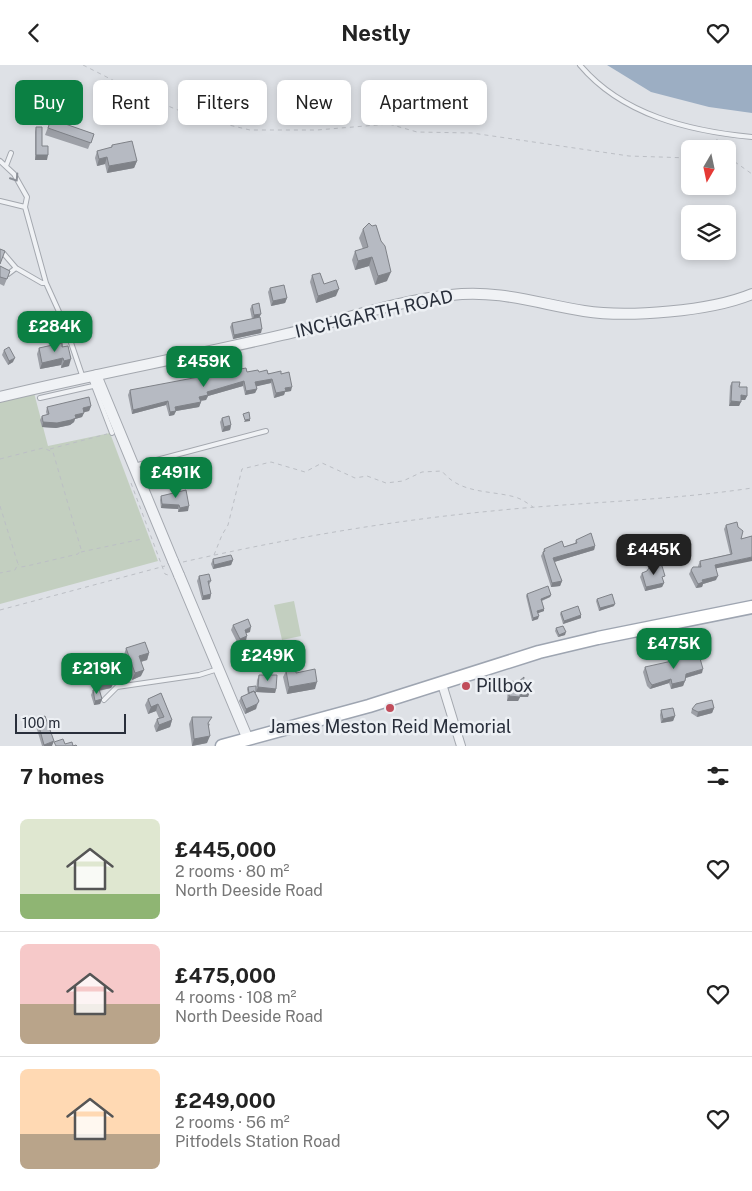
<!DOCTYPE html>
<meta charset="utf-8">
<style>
:root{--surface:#fff;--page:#f2f2f2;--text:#222;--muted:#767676;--line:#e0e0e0;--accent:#0b8043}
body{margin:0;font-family:"Public Sans",sans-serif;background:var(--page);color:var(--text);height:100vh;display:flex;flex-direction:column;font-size:19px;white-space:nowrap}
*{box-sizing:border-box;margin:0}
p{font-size:16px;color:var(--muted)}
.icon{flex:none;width:28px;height:28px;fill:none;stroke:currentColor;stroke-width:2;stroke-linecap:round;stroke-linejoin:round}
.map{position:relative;height:681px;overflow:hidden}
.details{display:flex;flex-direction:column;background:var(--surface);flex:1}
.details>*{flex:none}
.guide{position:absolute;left:15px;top:15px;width:500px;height:45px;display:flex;gap:10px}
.needle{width:32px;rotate:189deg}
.fabs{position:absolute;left:681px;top:75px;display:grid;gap:10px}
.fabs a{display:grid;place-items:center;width:55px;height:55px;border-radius:8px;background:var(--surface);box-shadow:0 2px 8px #0003;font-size:25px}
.scale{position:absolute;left:15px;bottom:12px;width:111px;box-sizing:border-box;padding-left:5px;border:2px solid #292f3b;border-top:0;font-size:14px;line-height:18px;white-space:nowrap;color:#292f3b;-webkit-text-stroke:4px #edf0f4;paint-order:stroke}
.price{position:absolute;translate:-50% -42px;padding:0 11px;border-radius:10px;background:var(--accent);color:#fff;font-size:16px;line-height:32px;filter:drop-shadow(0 1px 2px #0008)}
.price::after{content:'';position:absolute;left:50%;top:30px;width:15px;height:11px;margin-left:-8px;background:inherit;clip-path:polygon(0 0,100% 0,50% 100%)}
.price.current{background:#222;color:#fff}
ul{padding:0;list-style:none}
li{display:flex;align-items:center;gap:15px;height:125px;padding:0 20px}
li+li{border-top:1px solid var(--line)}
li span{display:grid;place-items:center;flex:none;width:140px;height:100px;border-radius:8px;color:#555}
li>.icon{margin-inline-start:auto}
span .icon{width:60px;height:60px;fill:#fffc;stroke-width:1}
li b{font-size:21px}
h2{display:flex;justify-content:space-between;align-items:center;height:60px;padding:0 20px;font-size:21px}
.chip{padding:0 18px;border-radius:8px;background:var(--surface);box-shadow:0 2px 8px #0003;font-size:18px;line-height:45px}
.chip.current{background:var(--accent);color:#fff}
header{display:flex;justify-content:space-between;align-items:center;height:65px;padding:0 20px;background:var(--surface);font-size:22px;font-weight:700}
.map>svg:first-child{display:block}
.green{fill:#c3cfc0}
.water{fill:#9caec3}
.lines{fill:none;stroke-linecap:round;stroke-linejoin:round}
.service-casing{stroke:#a4a8af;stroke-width:6}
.minor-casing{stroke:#a4a8af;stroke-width:10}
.tertiary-casing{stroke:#a4a8af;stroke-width:12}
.primary-casing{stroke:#9ea5b1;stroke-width:15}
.path{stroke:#bcbfc5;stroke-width:1;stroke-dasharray:4 4;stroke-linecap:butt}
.service{stroke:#f0f2f5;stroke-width:4}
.minor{stroke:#f0f2f5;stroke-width:8}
.tertiary{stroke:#f0f2f5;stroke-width:10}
.primary{stroke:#fff;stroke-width:12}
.tertiary-bridge-casing{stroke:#a4a8af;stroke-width:12;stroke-linecap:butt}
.tertiary-bridge{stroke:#f0f2f5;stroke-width:10}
.wall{fill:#9da0a7}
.shaded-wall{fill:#7f8288}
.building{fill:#b6bac2;stroke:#7f8288}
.oneway{stroke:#8c9098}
.poi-dot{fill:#c14d5b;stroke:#edf0f4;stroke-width:2}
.labels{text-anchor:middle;stroke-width:5;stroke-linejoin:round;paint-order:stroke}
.street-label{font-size:18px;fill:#292f3b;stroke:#edf0f4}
.poi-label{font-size:18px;fill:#292f3b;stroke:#edf0f4;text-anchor:start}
</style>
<header><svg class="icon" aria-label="back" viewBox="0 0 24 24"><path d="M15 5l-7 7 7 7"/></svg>Nestly<svg class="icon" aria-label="heart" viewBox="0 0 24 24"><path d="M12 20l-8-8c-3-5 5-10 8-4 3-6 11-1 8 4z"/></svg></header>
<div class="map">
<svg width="752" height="681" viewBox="0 0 752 681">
<rect width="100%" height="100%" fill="#dee1e6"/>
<path class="green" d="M33 324 48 381 110 368 158 496 0 539V332Z
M294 536 301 571 282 575 274 540Z"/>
<path class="water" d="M607 0H752V48L709 42 651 27Z"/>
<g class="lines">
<defs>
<path id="service" d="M580 0C622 50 689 66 752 72
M0 96 14 109 27 132 25 142 46 218 65 260 83 313
M6 101 11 88
M0 136 25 142
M0 187 4 189 16 203 42 218H46
M0 206 8 209 16 203
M91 313 112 368
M40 333 93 321
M134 401 266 366
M104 635 117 622 199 610 218 604"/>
<path id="minor" d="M442 619 461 681"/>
<path id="tertiary" d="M96 310 173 496
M0 332C94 309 189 292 282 270 338 257 394 236 451 230 497 224 540 239 584 246 628 253 711 246 752 229
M179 510 247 672"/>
<path id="primary" d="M222 681 369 641 539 587 598 573 752 542"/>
</defs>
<use href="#service" class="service-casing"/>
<use href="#minor" class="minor-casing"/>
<use href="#tertiary" class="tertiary-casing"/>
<use href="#primary" class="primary-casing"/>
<path class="path" d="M83 0 146 32 195 52 250 65H317L389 59 417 67 472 68 629 91 690 93
M716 84 717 74
M728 92 752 109
M50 384 107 369
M0 394 43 383 53 387 81 484 78 489 27 501 21 502 18 499
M131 418 165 509 168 510
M0 441 18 499 15 505 0 508
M81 487 142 474
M214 490 222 470 228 460 242 404 271 397 305 407 322 398 355 413 367 411 386 418 403 416 422 407 442 406C460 429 489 425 515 432 522 434 527 438 533 442
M183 497C285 474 388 456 492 446 579 437 666 436 752 423
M0 545 165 501"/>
<use href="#service" class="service"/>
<use href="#minor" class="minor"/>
<use href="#tertiary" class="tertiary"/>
<use href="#primary" class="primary"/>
<defs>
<path id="tertiary-bridge" d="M173 496 179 510"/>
</defs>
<use href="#tertiary-bridge" class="tertiary-bridge-casing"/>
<use href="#tertiary-bridge" class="tertiary-bridge"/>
</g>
<path class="wall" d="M51 54 94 69 88 84 45 70Z
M36 62 42 81 47 95H35V67Z
M112 80 137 96 134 103 107 108 105 99 97 101 95 93 97 86 111 83Z
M363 164 387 216 375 220 369 201 355 205 352 195 355 186 363 184 359 173Z
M0 201 10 206 4 221 0 219Z
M312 210 324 219 336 231 316 238 310 217Z
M270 223 287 233 285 238 271 241 268 227Z
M252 240 260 252 261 268 233 274 230 262 232 258 252 254 250 244Z
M62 278 69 301 61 303V300L40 304 37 289 39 283Z
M4 285 13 297 8 300 2 290Z
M247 307 281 309 291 326 285 327 284 330 274 333 271 318 256 321 257 324 255 328 245 330 243 321 208 331 206 335 200 336 201 337 199 342 176 346 174 350 169 351 166 340 132 349 128 330 130 325Z
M732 317 739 322 747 331 745 335H741L739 341H729L730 321Z
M91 341 89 346 84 347 82 352 75 354 74 357 70 360 56 363 42 362 40 355 42 351 47 350 46 347 47 342Z
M222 353 231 360 230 365 222 367 220 357Z
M186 425 188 446 178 447V444L161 443 160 435 161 431Z
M726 460 741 474 752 471 716 504V515L703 519 702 522 696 523 689 509 691 505 698 502V501L700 496 730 489 724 464Z
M576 475 595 481 594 485 554 497 562 516 560 521 551 522 541 491 543 487 544 484 564 482 575 478Z
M213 494 233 495 231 500 213 504 211 499Z
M642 508 663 515 664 518 662 522 645 526 640 512Z
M199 511 211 516 209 520 211 529 210 534 202 535 197 516Z
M527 529 551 530 550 532 542 536 544 544V546L537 548 538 554 532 556 526 531Z
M597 534 614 541 599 546 596 536Z
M561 547 581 550V553L563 559 560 549Z
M233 560 250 567 246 568V576L238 579 231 565Z
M556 563 565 570 558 572 555 566Z
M126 583 149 588 147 595 141 597V611L132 615 124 590Z
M236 590 245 600 237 602 235 595Z
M94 600 107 601 121 611 119 618 113 619 111 623 99 626 102 634 100 639 94 640 91 630 93 625H96L91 607Z
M645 602 702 608 686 613 683 621 671 624 669 618 650 624 647 621 643 607Z
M286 606 296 608 315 624 287 629 283 612Z
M259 610 276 624 275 628 256 627 257 615Z
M510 616 528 632H520L518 636H507L508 621Z
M248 622 256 629 259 636 256 644 245 649 239 636 241 632 248 629 247 624Z
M161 628 172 655 170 662 156 667 154 661 157 654 159 653 156 646 148 649 145 640 148 634Z
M714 643 712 648 697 652 691 648 692 644Z
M661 645 675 651 673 656 661 658 660 650Z
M192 652 210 659 209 661 207 678 192 681 189 659Z
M37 654 52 681H42L35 658Z"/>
<path class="shaded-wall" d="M36 90H48L47 95H35Z
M107 92 105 99 97 101 99 94Z
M137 96 134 103 107 108 109 101Z
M372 192 369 201 355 205 358 196Z
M391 207 387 216 375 220 378 211Z
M339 224 336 231 316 238 318 231Z
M287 233 285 238 271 241 273 236Z
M261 249 259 253 253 255 254 250Z
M262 264 261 268 233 274 234 270Z
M15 293 13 297 8 300 9 296Z
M63 293 61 300 40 304 42 298Z
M71 294 69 301 61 303 64 296Z
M272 314 271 318 254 322 255 317Z
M244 316 243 321 208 331 206 335 198 336 199 332 207 327Z
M292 322 291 326 285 327 284 330 274 333 276 328 285 323Z
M257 324 255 328 245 330 246 326Z
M741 330 747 331 745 335H740Z
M168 336 166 340 132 349 133 345Z
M731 336 741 337 739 341H729Z
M201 337 199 342 176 346 174 350 169 351 170 347 175 342Z
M91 341 89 346 81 348 83 343Z
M84 348 82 352 75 354 74 357 70 360 56 363 42 362 43 357Z
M250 354V356L244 357 245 355Z
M231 360 230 365 222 367 224 362Z
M162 439 179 440 178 444 161 443Z
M189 441 188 446 178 447 180 443Z
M595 481 594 485 551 498 553 493Z
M752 492V496L713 504 715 500Z
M233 495 231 500 213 504 214 500Z
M718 511 716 515 703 519 702 522 696 523 698 519 702 515Z
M562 516 560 521 551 522 552 518Z
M664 518 662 522 645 526 646 522Z
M211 529 210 534 202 535 203 531Z
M551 530 550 532 540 536 541 534Z
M615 539 614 541 599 546 600 543Z
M544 544V546L536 549 537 546Z
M581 550V553L563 559 564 556Z
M539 551 538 554 532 556 533 553Z
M251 562 250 567 243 569 245 565Z
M566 567 565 570 558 572 559 570Z
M247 571 246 576 238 579 240 574Z
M149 588 147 595 136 598 139 591Z
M247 595 245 600 237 602 239 598Z
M703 604 702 608 685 613 686 609Z
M144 605 141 611 132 615 135 608Z
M121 611 119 618 113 619 111 623 96 626 99 620 115 612Z
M671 614 669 618 650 624 652 620Z
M685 616 683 621 671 624 672 619Z
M317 617 315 624 287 629 289 622Z
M258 622 276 624 275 628 256 627Z
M520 627H530L528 632H519Z
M509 631 520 632 518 636H507Z
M102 634 100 639 94 640 95 636Z
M158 639 156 646 148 649 151 642Z
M257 639 256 644 245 649 246 644Z
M714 643 712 648 697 652 698 647Z
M675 651 673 656 661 658 663 654Z
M172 655 170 662 156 667 159 660Z
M210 671 207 678 192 681 194 674Z
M54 676 52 681H44V680Z"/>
<path class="building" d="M51 54 94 69 91 78 48 63Z
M36 62H42V81H48V90H36Z
M132 76 137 96 109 101 107 92 99 94 97 86 112 82V80Z
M369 158 372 161 376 160 381 176 385 181 391 207 378 211 372 192 358 196 355 186 368 182 363 164Z
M0 184 5 186 0 199Z
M0 201 10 206 7 214 0 212Z
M320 208 324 219 336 215 339 224 318 231 312 210Z
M284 220 287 233 273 236 270 223Z
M259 238 261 249 254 250 252 240Z
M260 252 262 264 234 270 232 258Z
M62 278V282L68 281 71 294 64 296 63 293 42 298 39 283Z
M9 282 15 293 9 296 4 285Z
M246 303 247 307 258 305 259 307 267 305 268 309 281 306V309L289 307 292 322 285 323 286 326 276 328 272 314 255 317 257 324 246 326 244 316 207 327 208 330 199 332 201 337 175 342 176 346 170 347 168 336 133 345 130 325Z
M732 317H740L739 322H747V331L741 330V337L731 336Z
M89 332 91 341 83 343 84 348 75 350 76 353 71 355 57 358 43 357 42 351 49 349 47 342Z
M249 347 250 354 245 355 243 349Z
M229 351 231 360 224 362 222 353Z
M186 425 189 441 180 443 179 440 162 439 161 431Z
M737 457 738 462 743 466 741 474 752 471V492L715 500 718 511 702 515 703 517 698 519 691 505 693 502H701L700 496 732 489 726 460Z
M591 468 595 481 553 493 562 516 552 518 543 487 545 486 544 484 562 476 564 482 577 478 576 475Z
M231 490 233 495 214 500 213 494Z
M657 498 662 501 665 511 662 512 664 518 646 522 642 508 647 506 650 501 654 503Z
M209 509 211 516H208L211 529 203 531 199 511Z
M548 521 551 530 541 534 544 544 537 546 539 551 533 553 527 529Z
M612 529 615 539 600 543 597 534Z
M578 541 581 550 564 556 561 547Z
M248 554 251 562 245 565 247 571 240 574 233 560Z
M563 561 566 567 559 570 556 563Z
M145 577 149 588 139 591 144 605 135 608 126 583Z
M244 588 247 595 239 598 236 590Z
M699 590 703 604 686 609 685 616 672 619 671 614 652 620 649 616 645 602Z
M106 597 107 601 118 599 121 611 115 612 113 616 99 620 94 600Z
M296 604V608L315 604 317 617 289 622 286 606Z
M259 610H277L276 624 258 622Z
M524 612 523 620 529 621 530 627H520V632L509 631 510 616 518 617Z
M256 621V627L255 628 254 626 249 628 248 622Z
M99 624 102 634 95 636 93 625Z
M254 626 259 636 257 639 246 644 241 632Z
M161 628 172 655 159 660 157 654 164 652 158 639 151 642 148 634Z
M712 635 714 643 698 647 692 644 696 639Z
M673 643 675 651 663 654 661 645Z
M45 651 54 676 44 680 37 654Z
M192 652H212L208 658 210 671 194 674Z
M63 674 65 679 72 677 73 681 76 680 77 681H56L54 677Z"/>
<defs><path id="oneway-chevron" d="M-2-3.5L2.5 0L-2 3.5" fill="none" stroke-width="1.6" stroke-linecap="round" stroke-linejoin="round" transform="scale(1.25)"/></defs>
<use class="oneway" href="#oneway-chevron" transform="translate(15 113) rotate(57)"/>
<g class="poi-dot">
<circle cx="466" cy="621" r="5"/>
<circle cx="390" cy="643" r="5"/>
</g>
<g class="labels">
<g class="street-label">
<text transform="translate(374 249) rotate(-13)" y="6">INCHGARTH ROAD</text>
</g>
<g class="poi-label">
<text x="476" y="627">Pillbox</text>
<text x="390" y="668" text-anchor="middle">James Meston Reid Memorial</text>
</g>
</g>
</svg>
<div class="fabs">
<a><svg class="needle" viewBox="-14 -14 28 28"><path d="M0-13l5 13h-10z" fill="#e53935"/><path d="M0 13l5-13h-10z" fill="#767676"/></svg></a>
<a><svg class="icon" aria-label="layers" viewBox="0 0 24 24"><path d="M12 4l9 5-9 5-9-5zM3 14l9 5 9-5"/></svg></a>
</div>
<div class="scale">100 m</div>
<b class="price" style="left:55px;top:288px">£284K</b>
<b class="price" style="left:204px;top:323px">£459K</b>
<b class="price" style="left:176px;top:434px">£491K</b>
<b class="price current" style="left:654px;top:511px">£445K</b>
<b class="price" style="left:674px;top:605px">£475K</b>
<b class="price" style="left:268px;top:617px">£249K</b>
<b class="price" style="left:97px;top:630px">£219K</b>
<div class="guide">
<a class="chip current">Buy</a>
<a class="chip">Rent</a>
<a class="chip">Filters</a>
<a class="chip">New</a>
<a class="chip">Apartment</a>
</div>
</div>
<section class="details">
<h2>7 homes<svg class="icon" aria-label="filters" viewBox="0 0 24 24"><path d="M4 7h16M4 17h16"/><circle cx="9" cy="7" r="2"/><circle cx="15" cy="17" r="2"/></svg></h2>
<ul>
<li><span style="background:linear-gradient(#dfe7d0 75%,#8fb573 0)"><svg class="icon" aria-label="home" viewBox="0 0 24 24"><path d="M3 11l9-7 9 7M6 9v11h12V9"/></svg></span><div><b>£445,000</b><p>2 rooms · 80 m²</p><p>North Deeside Road</p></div><svg class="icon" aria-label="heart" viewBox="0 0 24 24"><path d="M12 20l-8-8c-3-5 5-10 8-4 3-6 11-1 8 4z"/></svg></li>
<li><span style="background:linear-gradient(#f6c9c9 60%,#b9a48a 0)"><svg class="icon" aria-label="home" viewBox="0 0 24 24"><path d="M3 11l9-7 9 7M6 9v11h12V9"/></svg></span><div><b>£475,000</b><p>4 rooms · 108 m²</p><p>North Deeside Road</p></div><svg class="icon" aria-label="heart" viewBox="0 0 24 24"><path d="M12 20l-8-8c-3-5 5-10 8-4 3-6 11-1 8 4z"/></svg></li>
<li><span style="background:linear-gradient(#ffd9b3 65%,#b9a48a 0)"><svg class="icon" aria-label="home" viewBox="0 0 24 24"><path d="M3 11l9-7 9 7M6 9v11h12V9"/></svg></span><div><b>£249,000</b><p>2 rooms · 56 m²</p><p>Pitfodels Station Road</p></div><svg class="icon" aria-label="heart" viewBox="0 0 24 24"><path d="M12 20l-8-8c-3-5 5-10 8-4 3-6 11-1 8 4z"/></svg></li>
</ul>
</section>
